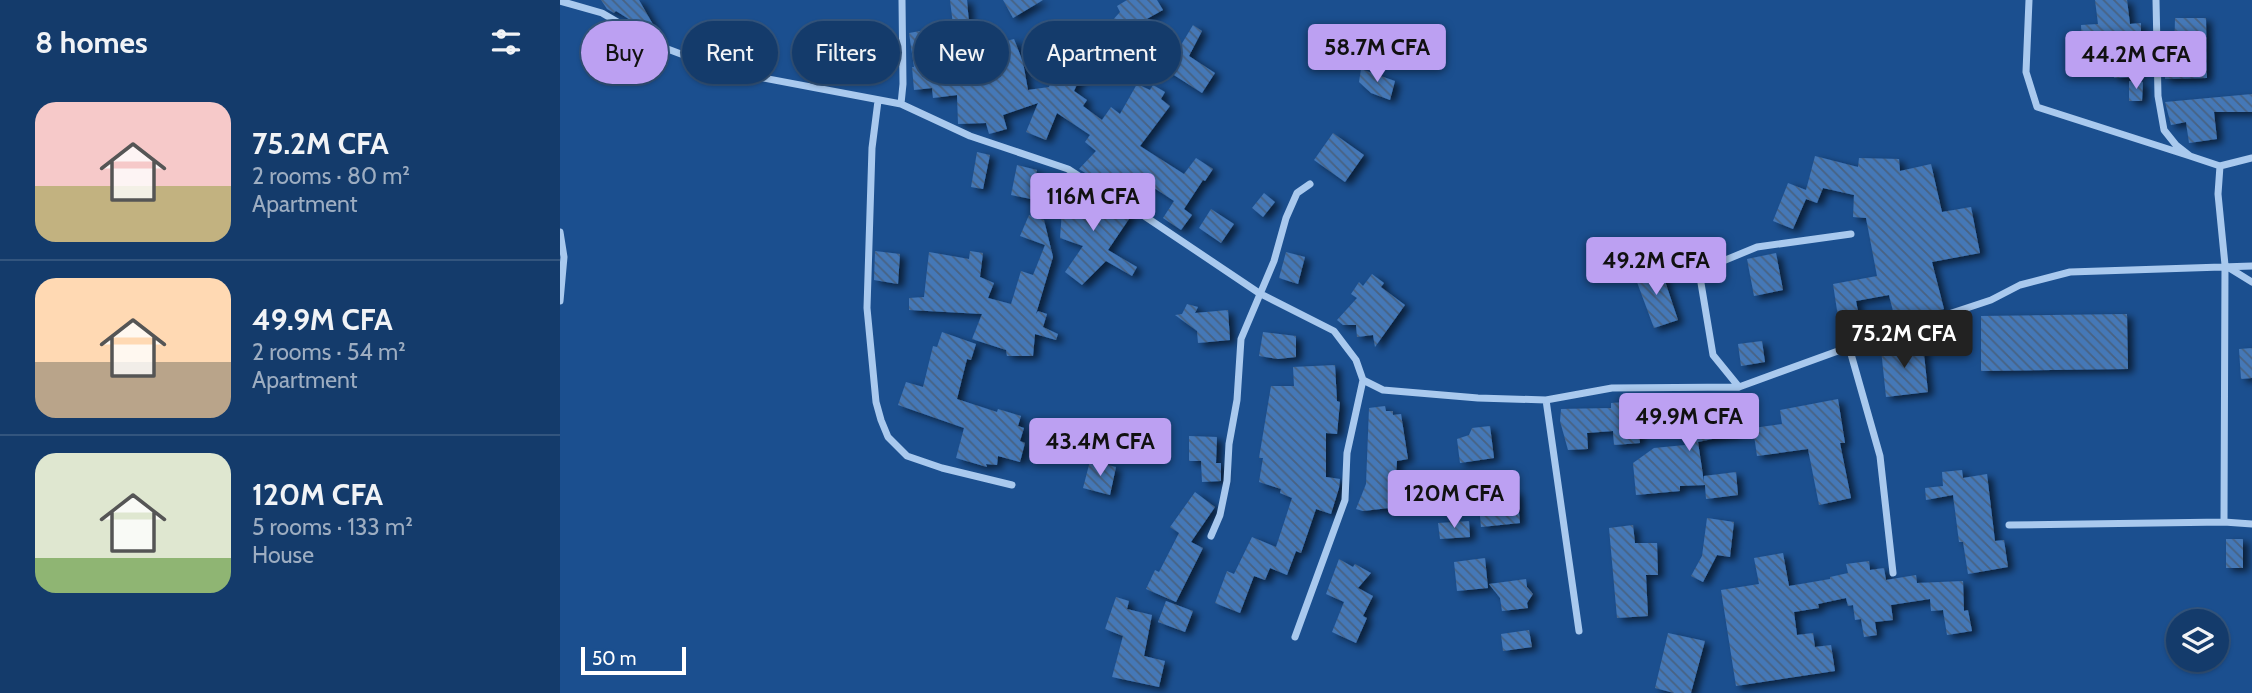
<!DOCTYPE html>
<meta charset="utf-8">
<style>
:root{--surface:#143b6b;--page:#214673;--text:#f1f3f6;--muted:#9dadc1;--line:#33557e;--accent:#bca0f2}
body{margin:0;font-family:Cabin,sans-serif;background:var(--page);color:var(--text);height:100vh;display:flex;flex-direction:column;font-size:26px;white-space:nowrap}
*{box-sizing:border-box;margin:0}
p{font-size:23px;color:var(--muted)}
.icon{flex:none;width:38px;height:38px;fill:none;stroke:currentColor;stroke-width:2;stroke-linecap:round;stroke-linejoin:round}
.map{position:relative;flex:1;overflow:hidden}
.side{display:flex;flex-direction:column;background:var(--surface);width:560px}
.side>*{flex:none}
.banner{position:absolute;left:21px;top:21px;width:665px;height:63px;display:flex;gap:14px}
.fabs{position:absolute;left:1606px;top:609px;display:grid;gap:14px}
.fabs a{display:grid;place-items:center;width:63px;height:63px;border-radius:50%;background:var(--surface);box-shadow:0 2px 5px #0004,0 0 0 2px var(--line);font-size:35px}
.scale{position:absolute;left:21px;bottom:18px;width:105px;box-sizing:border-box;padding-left:7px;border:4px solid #fff;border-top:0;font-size:19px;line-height:24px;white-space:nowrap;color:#fff;-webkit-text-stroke:5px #1b4f8f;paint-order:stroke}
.price{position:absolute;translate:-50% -60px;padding:0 16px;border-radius:7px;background:var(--accent);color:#111;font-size:23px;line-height:46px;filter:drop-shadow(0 2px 4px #0008)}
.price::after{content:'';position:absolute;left:50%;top:42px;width:21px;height:16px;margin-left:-10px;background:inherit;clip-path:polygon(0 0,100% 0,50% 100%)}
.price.on{background:#222;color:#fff}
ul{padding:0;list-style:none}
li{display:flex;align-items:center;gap:21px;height:175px;padding:0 35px}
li+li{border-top:2px solid var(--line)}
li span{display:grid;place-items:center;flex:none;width:196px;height:140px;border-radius:21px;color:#555}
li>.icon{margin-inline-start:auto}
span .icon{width:84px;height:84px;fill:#fffc;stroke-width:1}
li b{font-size:30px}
h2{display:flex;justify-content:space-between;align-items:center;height:84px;padding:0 35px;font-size:30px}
.pill{padding:0 24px;border-radius:32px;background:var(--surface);box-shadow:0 2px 5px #0004,0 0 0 2px var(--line);font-size:24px;line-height:63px}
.pill.on{background:var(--accent);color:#111}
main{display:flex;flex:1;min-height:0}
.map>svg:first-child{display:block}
.building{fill:url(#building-back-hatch);filter:url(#shadow)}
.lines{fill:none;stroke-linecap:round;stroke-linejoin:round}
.minor{stroke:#a9c9ee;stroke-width:7}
</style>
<main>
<section class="side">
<h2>8 homes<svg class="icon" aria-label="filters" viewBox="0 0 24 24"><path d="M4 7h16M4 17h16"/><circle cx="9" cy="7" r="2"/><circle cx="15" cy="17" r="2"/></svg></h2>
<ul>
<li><span style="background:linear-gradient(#f6c9c9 60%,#c2b280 0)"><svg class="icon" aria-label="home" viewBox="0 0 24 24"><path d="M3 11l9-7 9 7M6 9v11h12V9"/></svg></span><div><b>75.2M CFA</b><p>2 rooms · 80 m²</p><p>Apartment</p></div></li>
<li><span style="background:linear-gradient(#ffd9b3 60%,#b9a48a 0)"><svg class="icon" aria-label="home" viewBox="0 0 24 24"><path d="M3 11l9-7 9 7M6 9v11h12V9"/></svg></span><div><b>49.9M CFA</b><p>2 rooms · 54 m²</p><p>Apartment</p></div></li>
<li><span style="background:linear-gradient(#dfe7d0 75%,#8fb573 0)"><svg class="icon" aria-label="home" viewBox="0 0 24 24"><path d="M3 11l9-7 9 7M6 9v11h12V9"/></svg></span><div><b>120M CFA</b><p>5 rooms · 133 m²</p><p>House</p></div></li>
</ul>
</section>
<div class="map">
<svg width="1692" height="693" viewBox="0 0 1692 693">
<defs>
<pattern id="building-back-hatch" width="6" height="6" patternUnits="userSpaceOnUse" patternTransform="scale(1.75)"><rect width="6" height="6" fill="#4478b7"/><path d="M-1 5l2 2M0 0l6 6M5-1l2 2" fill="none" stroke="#486282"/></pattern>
<filter id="shadow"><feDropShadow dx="5.5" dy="3.5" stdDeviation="3.5" flood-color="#0009"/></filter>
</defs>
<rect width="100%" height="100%" fill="#1b4f8f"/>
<path class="building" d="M41 0H79L102 40 56 11 54 13 47 9Z
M390 0H407L409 23 416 22 418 38 391 56 454 39 463 62 468 90 489 87 495 67 504 51 528 61 514 91 527 100 523 106 542 120 551 107 560 114 577 84 590 90 593 85 605 92 601 99 610 106 580 146 624 174 636 158 653 169 645 181 643 180 624 209 632 215 621 230 603 218 614 201 588 184 582 195 557 178 544 185 519 169 536 151 525 142 530 135 497 113 486 140 466 132 478 103 443 115 447 129 429 134 426 123 398 124 397 95 373 98 372 88 354 90 352 67H354L349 33 393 25Z
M443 0H483L453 18Z
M567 0H597L603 10 565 31 567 34 549 55 534 41 560 12 557 6Z
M1535 0H1567L1570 24 1581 23V49H1576L1578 77 1554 78 1553 49 1522 50 1521 25 1538 24Z
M1615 18H1646L1647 78 1605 79V60L1614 57Z
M633 25 642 31 629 56 655 73 642 93 606 70Z
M801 69 835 81 830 100 811 93 799 82Z
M1569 81 1583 82 1582 101H1569Z
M1692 94V112H1654L1657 139 1629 143 1626 122 1611 125 1605 102Z
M773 133 804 155 785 182 754 160Z
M417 152 430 155 423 189 411 187Z
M1255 156 1298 167 1299 158 1339 159 1340 171 1371 164 1382 212 1411 207 1420 253 1372 262 1384 309 1336 323 1329 295 1296 301 1301 326 1280 330 1273 284 1317 276 1306 218 1293 217 1294 195 1263 188 1257 203 1246 199 1233 229 1213 221 1228 183 1246 190Z
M457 165 477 170 471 199 451 195Z
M518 183 571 216 548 250 577 267 572 276 546 261 522 285 505 272 523 246 500 238 502 211 507 203 509 205Z
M704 193 715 202 703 217 692 208Z
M651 209 674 224 661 243 639 228Z
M469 215 484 220 493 257 476 314 478 311 487 314 483 327 498 334 496 340 475 334 473 356H447L446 350 412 339 422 314 349 310V298L364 297 369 252 409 259 410 251 423 253 420 277 434 283 428 298 451 304 461 271 473 275 485 245 460 236Z
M315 251 340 254 338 284 314 280Z
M726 252 745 257 738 284 719 278Z
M1216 253 1223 290 1194 296 1187 259Z
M1100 266 1118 320 1094 328 1074 274Z
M812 274 824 283 821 287 845 305 815 347 813 335 797 337 796 325H783L777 320 797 298 791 294 799 282 803 286Z
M627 304 638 307 635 313 668 310 670 340 638 343 637 331 615 315 622 314Z
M1567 314 1568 369 1421 371V316Z
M382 332 416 344 411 360 407 359 397 399 437 412 438 409 461 416 458 426 464 428 460 441 465 443 460 462 438 456 437 465 426 464 427 467 396 458 404 428 338 405 346 382 363 387 373 346 377 347Z
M703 332 736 336V357L718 359 699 356Z
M1202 341 1205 362 1181 366 1178 344Z
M1363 344 1368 392 1326 397 1321 349Z
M1692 348V378L1681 379 1679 349Z
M775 365 777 401 780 402 777 434 766 433V477L780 479 779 488 771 514 756 509 741 553 736 551 727 575 710 568 705 580 694 576 680 613 655 603 667 571 674 574 692 537 716 547 732 498 720 493 721 489 699 482 703 458H699L711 386H734L733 367Z
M1168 395 1176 434 1138 442 1144 482V476L1176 472 1178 495 1146 499 1145 485 1120 486V491L1076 495 1073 463 1094 448 1125 445 1117 406Z
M1278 399 1285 443H1280L1291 498 1259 505 1248 449 1197 456 1193 428 1222 424 1220 410Z
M1077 401 1080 443 1054 445 1053 431 1027 433 1028 449 1008 450 1000 421 1001 409 1051 408V403Z
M825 406 826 411H833V415L841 414 848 459 837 461 835 490 844 493 838 507 803 511 796 509 806 484 809 408Z
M930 426 934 458 900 463 897 439 909 435 912 428Z
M629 436 657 437 656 463H661V481L642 482 641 461H629Z
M530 461 556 467 550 495 523 488Z
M1402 470 1403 478 1427 474 1435 541 1444 540 1448 567 1408 574 1403 542H1399L1393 495 1366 500 1365 488 1383 486 1382 472Z
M898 474 901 498 877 501 874 477Z
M957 491 960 523 921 527 918 495Z
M635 492 655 507 631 542 643 548 616 602 586 589 595 570 599 572 619 533 610 527Z
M1147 518 1174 522 1170 557 1157 555 1143 582 1131 576 1142 556Z
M909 521 910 537 880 539 878 523Z
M1073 525 1075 543H1097L1098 575H1086L1088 616 1057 618 1049 528Z
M1666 539H1683V568H1666Z
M1223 553 1229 586 1270 579V577L1288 573 1286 564 1309 561 1310 570 1324 568 1326 580 1356 575 1357 583 1403 581 1404 611 1408 610 1412 631 1387 635 1383 610 1371 611 1370 599 1331 605 1333 620 1315 622 1317 635 1304 637 1301 619 1295 620 1293 605 1288 606 1286 598 1258 604 1259 608 1234 612 1237 635 1253 633 1255 647 1271 645 1275 671 1176 686 1161 590 1199 584 1194 558Z
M925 558 928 588 897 591 894 562Z
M779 559 793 567 795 564 811 573 798 588 813 596 803 616 807 618 796 643 772 632 784 602 766 594Z
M966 579 967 587 973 594 967 603 968 608 942 611 940 598 929 584Z
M556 597 569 601 567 609 592 615 584 656 605 661 599 687 552 677 563 636 545 629Z
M606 601 633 611 625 632 598 622Z
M969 630 972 647 943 651 941 634Z
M1108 633 1145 641 1131 693H1114L1095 688Z"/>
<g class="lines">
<path class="minor" d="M1469 0 1466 72 1477 107 1630 156
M1596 0 1598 96 1604 130 1616 145 1630 156 1660 166
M0 1 42 13 97 45 166 71 341 104 410 136 508 169 539 189 559 199 699 293 774 331 796 360 803 380 823 390 918 398 986 400 1019 631
M318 101 312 148 307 308 316 402 321 420 328 437 347 456 382 468 452 485
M341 104 343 84 342 0
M0 232 4 257 0 301
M1666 266 1692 282
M1289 347 1320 456 1333 573
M1179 387 1153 355 1140 277 1163 261 1197 247 1291 234
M986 400 1052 388 1179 387 1289 347 1431 300 1460 285 1510 272 1692 266
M1664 522 1665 265 1658 194 1660 166 1692 158
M1449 525 1664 522 1692 524
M651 536 660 515 667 481 669 444 677 400 681 339 714 261 726 218 737 193 750 184
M735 637 785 500 787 453 803 380"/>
</g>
</svg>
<div class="fabs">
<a><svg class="icon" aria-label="layers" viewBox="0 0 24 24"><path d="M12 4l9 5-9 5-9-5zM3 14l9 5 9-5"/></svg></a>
</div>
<div class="scale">50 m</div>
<b class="price" style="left:817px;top:84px">58.7M CFA</b>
<b class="price" style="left:1576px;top:91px">44.2M CFA</b>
<b class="price" style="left:533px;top:233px">116M CFA</b>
<b class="price" style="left:1096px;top:297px">49.2M CFA</b>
<b class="price on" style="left:1344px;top:370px">75.2M CFA</b>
<b class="price" style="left:1129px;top:453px">49.9M CFA</b>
<b class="price" style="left:540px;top:478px">43.4M CFA</b>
<b class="price" style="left:894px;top:530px">120M CFA</b>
<div class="banner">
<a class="pill on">Buy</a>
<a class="pill">Rent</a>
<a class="pill">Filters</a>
<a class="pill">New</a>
<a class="pill">Apartment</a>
</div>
</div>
</main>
